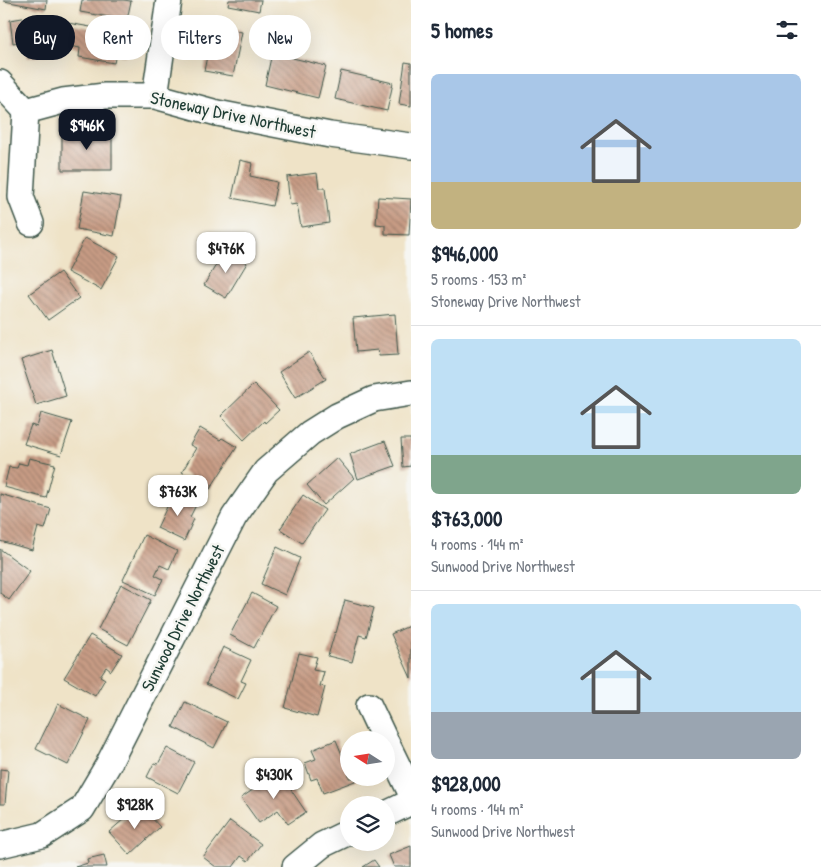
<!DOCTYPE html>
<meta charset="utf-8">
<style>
:root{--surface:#fff;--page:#f6f6f7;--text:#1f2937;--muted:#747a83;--line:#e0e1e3;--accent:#111827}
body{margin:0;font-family:"Patrick Hand",sans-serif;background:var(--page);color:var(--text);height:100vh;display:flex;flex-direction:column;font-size:19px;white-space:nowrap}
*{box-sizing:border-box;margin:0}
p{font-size:16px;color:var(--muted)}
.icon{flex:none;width:28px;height:28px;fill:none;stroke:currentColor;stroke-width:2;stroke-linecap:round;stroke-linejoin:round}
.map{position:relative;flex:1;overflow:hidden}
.panel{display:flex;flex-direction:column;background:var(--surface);width:410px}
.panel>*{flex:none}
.banner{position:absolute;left:15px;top:15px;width:320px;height:45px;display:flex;gap:10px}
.needle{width:32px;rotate:282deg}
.controls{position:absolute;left:340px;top:731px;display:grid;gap:10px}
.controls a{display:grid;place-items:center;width:55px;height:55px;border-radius:50%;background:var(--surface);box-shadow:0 5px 20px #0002;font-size:25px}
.price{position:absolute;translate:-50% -42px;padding:0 11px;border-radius:10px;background:#fff;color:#222;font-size:16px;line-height:32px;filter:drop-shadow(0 1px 2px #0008)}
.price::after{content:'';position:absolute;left:50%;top:30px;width:15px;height:11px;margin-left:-8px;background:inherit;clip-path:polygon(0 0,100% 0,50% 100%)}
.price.active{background:var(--accent);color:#fff}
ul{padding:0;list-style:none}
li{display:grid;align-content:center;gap:10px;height:265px;padding:0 20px}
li+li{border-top:1px solid var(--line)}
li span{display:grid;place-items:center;height:155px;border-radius:8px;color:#555}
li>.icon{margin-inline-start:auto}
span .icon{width:90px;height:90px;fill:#fffc;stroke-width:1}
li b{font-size:21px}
h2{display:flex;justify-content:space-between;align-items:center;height:60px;padding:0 20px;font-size:21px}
.chip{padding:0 18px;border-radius:22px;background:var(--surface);box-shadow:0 5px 20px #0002;font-size:18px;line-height:45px}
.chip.active{background:var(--accent);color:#fff}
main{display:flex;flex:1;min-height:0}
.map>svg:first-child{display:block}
.building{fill:url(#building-back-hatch)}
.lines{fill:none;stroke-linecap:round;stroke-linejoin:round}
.minor-casing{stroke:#3e564a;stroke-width:28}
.minor{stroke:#fff;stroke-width:25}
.labels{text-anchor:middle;stroke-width:5;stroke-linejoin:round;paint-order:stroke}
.street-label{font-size:18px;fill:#1f3d34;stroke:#f6f6f2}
</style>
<main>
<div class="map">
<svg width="411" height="867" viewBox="0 0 411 867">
<defs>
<pattern id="building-back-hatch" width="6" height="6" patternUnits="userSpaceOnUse" patternTransform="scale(1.25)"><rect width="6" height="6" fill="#c79b84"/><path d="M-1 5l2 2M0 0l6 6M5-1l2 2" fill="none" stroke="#a1806d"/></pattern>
</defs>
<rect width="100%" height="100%" fill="#f6f6f2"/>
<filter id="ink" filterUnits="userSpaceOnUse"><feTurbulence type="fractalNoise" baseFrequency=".02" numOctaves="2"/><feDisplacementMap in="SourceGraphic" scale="10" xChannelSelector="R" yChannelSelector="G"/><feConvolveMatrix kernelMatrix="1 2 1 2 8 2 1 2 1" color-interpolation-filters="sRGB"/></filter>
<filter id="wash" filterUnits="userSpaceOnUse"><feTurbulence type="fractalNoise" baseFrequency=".0096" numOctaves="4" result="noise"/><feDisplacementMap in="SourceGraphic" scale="20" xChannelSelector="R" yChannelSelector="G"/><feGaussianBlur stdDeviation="1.12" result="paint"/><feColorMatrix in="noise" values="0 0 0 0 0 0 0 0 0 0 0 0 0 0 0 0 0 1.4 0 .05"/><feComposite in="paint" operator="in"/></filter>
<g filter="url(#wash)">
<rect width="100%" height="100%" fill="#efe3c7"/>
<g id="blocks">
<path class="building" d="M4 0H47L46 9 4 1Z
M82 0H123L131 1 127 20 80 12Z
M229 0H261L259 11 228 5Z
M41 15 46 44H52L53 54 28 58 25 41 13 43 10 20Z
M68 23 130 34 126 56 116 54 114 63 79 57 80 48 64 45Z
M205 25 242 32 233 76 204 71 209 46 201 45Z
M272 53 326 66 318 98 265 85Z
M405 62 411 63V106L399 104Z
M341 71 393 83 387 111 335 99Z
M62 132H112V170H62Z
M240 160 252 163 250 176 277 182 272 206 232 198Z
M317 173 319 188H325L329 223 301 227 297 204 290 205 287 177Z
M84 191 121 197 114 236 77 229Z
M378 197 411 199 409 235 385 234V225L376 224Z
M85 238 119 256 101 290 67 272Z
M225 250 247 263 226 298 204 285Z
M60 272 79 298 48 320 29 294Z
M395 314 398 355 379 356 378 350 356 352 353 318Z
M52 350 66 396 36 405 21 360Z
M309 352 326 379 295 398 279 372Z
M254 384 279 410 265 423 264 421 244 440 221 416Z
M41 413 72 422 61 455 24 444 31 425 37 427Z
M200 428 220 440 222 438 237 447 210 489 182 472 196 448 190 445Z
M401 439H411V466L403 467Z
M385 441 395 466 358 479 350 454Z
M29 458 55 464 46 498 4 487 9 467 17 468 19 463 27 465Z
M337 458 354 478 324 505 307 485Z
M174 492 197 503 190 517 194 519 184 541 157 528Z
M0 494 51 509 45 529 38 527 32 550 0 541Z
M303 495 325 510 302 543 280 529Z
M144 535 177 551 169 569 160 565 155 575 163 579 155 595 123 580Z
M277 547 300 558 285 595 261 584Z
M0 549 30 571 9 600 0 593Z
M121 584 151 600 128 645 98 629Z
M252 593 276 606 254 648 230 635Z
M345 600 374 608 366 637 359 635 352 662 328 656 335 632 336 633Z
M411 625V678L391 634Z
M90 635 122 654 111 671 106 667 100 676 105 679 95 696 64 678Z
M223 647 251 660 241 681 246 683 238 699 206 684Z
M299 653 317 657 313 670 324 672 320 686 325 687 317 717 285 708Z
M185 702 227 722 214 748 173 727Z
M58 704 90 720 68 765 36 749Z
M336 740 345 762 349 760V778H363L323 793 317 778 311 780 305 763 316 759 312 750Z
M167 748 194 762 178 793 147 777 154 763 158 764Z
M0 769 8 770 5 804H0Z
M279 772 306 812 288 824 278 810 259 823 241 798Z
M140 805 160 827 130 855 109 832Z
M230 821 261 844 248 861 241 856 233 867H216L203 857Z
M411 846V867H394L389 855Z
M104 855 107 867H75L88 863 87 859Z
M374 860 379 867H363Z"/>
</g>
</g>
<g filter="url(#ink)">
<use href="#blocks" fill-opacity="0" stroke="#3e564a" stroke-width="1"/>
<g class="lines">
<defs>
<path id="minor" d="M0 83 26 111
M155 96 169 0
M26 111 63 101 105 96H155L217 113 330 135 411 146
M26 111 21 197 31 223
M369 706 385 740
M386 742 411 793
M386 814 411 802
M0 845 42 835 82 809 108 765 234 517 266 471 310 433 337 416 374 399 411 393
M295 867 322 845 349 832"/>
</defs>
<use href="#minor" class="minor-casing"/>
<use href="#minor" class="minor"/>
</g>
</g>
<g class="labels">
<g class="street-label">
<text transform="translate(233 115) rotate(12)" y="6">Stoneway Drive Northwest</text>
<text transform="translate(183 618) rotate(-63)" y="6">Sunwood Drive Northwest</text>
</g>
</g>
</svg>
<div class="controls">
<a><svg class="needle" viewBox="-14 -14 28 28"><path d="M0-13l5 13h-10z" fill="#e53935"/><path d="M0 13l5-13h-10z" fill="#747a83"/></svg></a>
<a><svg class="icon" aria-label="layers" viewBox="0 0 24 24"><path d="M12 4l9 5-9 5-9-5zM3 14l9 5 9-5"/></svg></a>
</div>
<b class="price active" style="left:87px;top:151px">$946K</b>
<b class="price" style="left:226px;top:274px">$476K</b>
<b class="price" style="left:178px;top:517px">$763K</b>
<b class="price" style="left:274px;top:800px">$430K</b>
<b class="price" style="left:135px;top:830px">$928K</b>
<div class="banner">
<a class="chip active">Buy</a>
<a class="chip">Rent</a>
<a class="chip">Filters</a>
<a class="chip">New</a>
</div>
</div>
<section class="panel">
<h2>5 homes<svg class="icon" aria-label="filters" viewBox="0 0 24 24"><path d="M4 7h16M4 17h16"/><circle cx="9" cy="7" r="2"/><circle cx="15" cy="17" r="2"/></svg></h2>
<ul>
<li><span style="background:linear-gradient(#a9c7e8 70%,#c2b280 0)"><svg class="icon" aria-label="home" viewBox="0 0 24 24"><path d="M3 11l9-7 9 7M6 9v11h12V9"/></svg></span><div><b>$946,000</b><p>5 rooms · 153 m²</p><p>Stoneway Drive Northwest</p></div></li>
<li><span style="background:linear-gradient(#bfe0f5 75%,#7fa58c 0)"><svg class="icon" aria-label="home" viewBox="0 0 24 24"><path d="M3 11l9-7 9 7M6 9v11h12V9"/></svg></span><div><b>$763,000</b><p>4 rooms · 144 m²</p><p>Sunwood Drive Northwest</p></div></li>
<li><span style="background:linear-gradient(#bfe0f5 70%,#9aa5b1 0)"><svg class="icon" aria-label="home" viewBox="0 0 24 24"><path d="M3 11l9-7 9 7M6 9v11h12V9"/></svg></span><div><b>$928,000</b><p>4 rooms · 144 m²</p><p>Sunwood Drive Northwest</p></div></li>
</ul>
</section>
</main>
